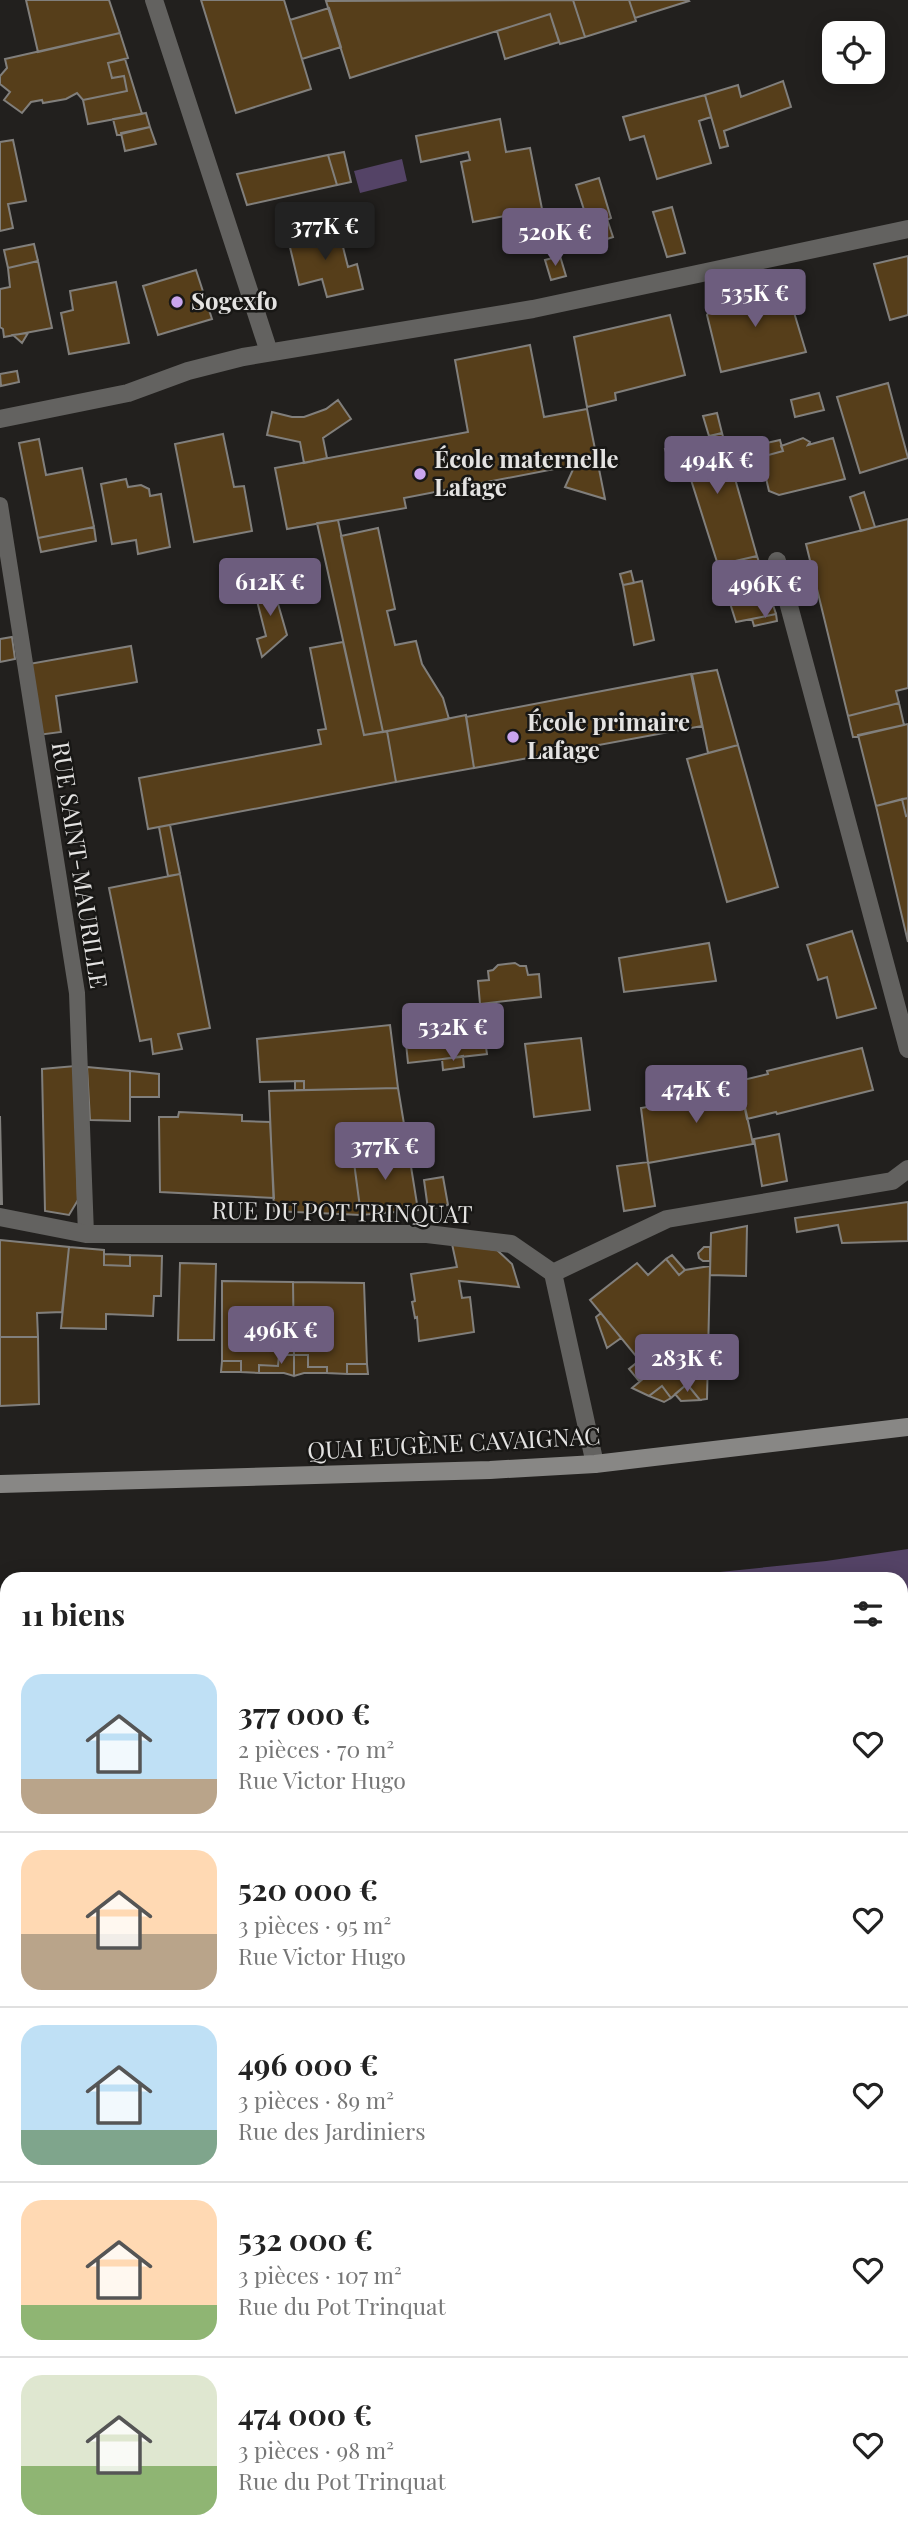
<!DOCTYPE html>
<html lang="fr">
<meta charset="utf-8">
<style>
:root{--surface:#fff;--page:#f6f6f6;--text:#222;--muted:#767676;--line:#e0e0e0;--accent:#6d5d7e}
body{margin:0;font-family:"Playfair Display",serif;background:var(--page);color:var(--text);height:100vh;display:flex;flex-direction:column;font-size:26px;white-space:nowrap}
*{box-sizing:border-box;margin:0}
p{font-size:23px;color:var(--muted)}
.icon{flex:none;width:38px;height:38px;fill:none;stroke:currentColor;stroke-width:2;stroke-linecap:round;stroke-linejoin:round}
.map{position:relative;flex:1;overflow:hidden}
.details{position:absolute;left:0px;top:1572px;width:908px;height:975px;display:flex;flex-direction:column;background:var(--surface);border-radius:21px 21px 0 0;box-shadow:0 4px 18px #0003}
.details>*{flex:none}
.controls{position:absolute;left:822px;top:21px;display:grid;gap:14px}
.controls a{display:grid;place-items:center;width:63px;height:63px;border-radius:14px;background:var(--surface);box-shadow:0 4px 18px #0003;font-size:35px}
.price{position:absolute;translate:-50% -60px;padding:0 16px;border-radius:7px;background:var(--accent);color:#fff;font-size:23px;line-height:46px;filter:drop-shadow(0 2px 4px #0008)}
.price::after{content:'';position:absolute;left:50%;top:42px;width:21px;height:16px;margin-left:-10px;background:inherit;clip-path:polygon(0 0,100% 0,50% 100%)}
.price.selected{background:#222;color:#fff}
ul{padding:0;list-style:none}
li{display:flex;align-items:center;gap:21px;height:175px;padding:0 21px}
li+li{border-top:2px solid var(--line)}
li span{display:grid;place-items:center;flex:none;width:196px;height:140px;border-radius:21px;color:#555}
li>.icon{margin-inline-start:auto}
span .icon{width:84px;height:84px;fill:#fffc;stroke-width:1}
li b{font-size:30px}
h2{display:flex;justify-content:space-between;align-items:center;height:84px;padding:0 21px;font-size:30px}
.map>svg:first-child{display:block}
.green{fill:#30273a}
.forest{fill:#524063}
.water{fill:#544366}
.building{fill:#563e1a;stroke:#817f7c;stroke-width:2}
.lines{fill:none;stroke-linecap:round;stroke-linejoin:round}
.lane{stroke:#636260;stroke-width:16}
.street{stroke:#636260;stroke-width:18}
.secondary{stroke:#888785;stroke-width:18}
.rail-casing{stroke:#a6a4a3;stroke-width:8}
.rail{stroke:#181715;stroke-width:5;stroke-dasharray:16;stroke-linecap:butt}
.poi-dot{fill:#c9a5ee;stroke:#181715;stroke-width:2.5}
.labels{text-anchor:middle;stroke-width:5;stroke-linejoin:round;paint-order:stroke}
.poi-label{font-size:24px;font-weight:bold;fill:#e4e3e2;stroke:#181715;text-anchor:start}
.street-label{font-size:24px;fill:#e4e3e2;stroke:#181715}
</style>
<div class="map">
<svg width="908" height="2546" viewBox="0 0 908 2546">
<rect width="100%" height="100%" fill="#22201e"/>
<path class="green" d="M901 2423H908V2546H419L415 2539H901Z"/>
<path class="forest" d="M358 2539H415L419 2546H361Z"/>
<path class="water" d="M402 159 407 181 360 193 354 171Z
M908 1549V1957L905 1962 908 1964V2304H901V1578H661L826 1561Z
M0 1609H7V2273L0 2272Z"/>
<path class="building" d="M26 0H109L120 33 38 52Z
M201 0H284L311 89 236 113Z
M573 0H629L636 21 585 37Z
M573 0 585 37 560 44 550 14 350 78 326 1Z
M629 0H688L689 1 635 18Z
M329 8 341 47 302 59 290 20Z
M550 14 559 42 505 59 497 31Z
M120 33 128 58 108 63 112 78 124 76 127 91 83 100 77 93 66 99 43 103 42 100 31 102 22 113 4 100 10 92 0 84V76L7 68 5 59Z
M125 59 142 114 88 124 83 100 127 91 124 76 112 78 108 63Z
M783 81 791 107 724 131 728 146 720 148 705 95 738 85 741 97Z
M705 95 711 117 699 121 711 163 657 179 644 136 630 140 623 117Z
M146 113 150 127 117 135 113 119Z
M500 119 506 152 530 148 542 209 473 222 461 162 470 160 468 152 421 162 416 136Z
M150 127 156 144 125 151 121 133Z
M13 140 26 201 8 204 13 228 0 231V142Z
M344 152 351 182 337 185 328 155Z
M328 155 337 185 247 205 237 174Z
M599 178 611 218 607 220 605 213 587 219 576 185Z
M672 207 685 253 667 257 653 212Z
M605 213 613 237 595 243 587 219Z
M338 227 348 267 357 264 363 289 327 297 322 279 299 285 288 239Z
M34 244 38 261 8 268 4 250Z
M560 256 566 276 551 280 545 260Z
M908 256V315L890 320 874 264Z
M38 261 52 328 4 337 3 329 0 327V289L10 287 8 268Z
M196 270 212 319 158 335 143 286Z
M116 282 129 343 69 354 61 313 73 310 70 291Z
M786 286 806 352 721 372 707 315 714 304Z
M670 315 685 375 615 393 616 400 587 407 574 337Z
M28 333 22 343 13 335Z
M530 345 544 417 587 409 605 499 565 487 575 465 404 498 406 508 287 529 275 468 468 432 455 360Z
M17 371 19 382 1 386 0 374Z
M888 383 908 458 860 473 837 397Z
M819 393 824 410 795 417 791 400Z
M338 400 351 419 323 438 327 458 304 463 300 442 267 435 272 412 292 417H304L326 409Z
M717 413 722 433 709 436 703 416Z
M722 433 757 556 718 565 686 464 671 469 665 449Z
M223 434 234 487 244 486 252 531 194 542 175 444Z
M803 438 810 442 808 445 833 438 845 479 779 495 769 491 761 457 783 451 781 446Z
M39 439 46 475 82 468 94 527 38 538 19 443Z
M780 440 783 451 761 457 757 445Z
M126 479 128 487 141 485 149 489 150 496 161 494 170 547 138 554 136 540 112 544 101 484Z
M864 492 875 527 861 531 850 497Z
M908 519V688L896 691 899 703 848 716 806 544Z
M338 520 383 732 364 735 317 523Z
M94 527 96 541 41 552 38 538Z
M378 528 395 609 387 611 395 645 416 641 422 664 443 698 449 719 383 732 341 536Z
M757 556 776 614 736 622 718 565Z
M631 571 634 583 623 585 620 574Z
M642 581 654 640 634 645 623 585Z
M272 583 287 635 262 657 257 639 266 636 254 589Z
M776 614 777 621 754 626 752 619Z
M12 637 15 659 0 662V639Z
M343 642 364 735 387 731 396 782 148 829 139 778 321 744 318 730 326 729 310 648Z
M131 646 137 682 56 696 61 732 38 735 29 664Z
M717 670 738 745 708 753 692 674Z
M691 674 702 726 474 768 466 717Z
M899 703 904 725 853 737 848 716Z
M466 715 474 768 396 782 387 731Z
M908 724V798L876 806 858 735Z
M738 745 778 887 727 902 687 759Z
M908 798V815L906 816 902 799Z
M902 799 906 816 908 815V942L876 806Z
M170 825 180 874 168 876 159 827Z
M180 874 210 1028 178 1034 182 1049 153 1054 151 1039 140 1041 109 888Z
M852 931 876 1008 837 1018 827 977 818 980 807 945Z
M709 943 716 981 624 992 619 958Z
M515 963 520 966H526L528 975 539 974 541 997 480 1004 478 981 489 980 488 971 493 970 498 965Z
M480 1004 487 1054 408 1063 403 1014Z
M390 1025 398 1088 304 1090V1081L260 1082 257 1039Z
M581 1038 590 1110 534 1117 525 1044Z
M862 1048 873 1090 777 1114 776 1112 747 1119 739 1081 768 1074 767 1071Z
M463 1056 464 1067 443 1070 442 1059Z
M75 1066 78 1200 69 1215 45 1211 42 1069Z
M87 1067 130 1071V1121L90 1120Z
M130 1071 159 1074V1097H130Z
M295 1081H304V1090H295Z
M398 1088 408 1148 353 1155 361 1215 274 1211 269 1091Z
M741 1089 753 1144 648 1163 641 1108 681 1101V1092L697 1090 698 1093H702L703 1096Z
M179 1112 242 1115V1121L270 1122 274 1198 160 1192 159 1117H178Z
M0 1116 2 1204H0Z
M779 1134 787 1181 762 1186 754 1139Z
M408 1148 418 1210 361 1215 353 1155Z
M648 1162 655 1206 624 1211 617 1166Z
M443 1177 448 1205 428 1209 424 1180Z
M908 1202V1241L842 1243 838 1225 797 1232 795 1218Z
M747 1226 746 1276 710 1275 711 1233Z
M0 1240 69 1247 62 1312 37 1313 38 1337H0Z
M452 1244 497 1250 512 1264 519 1287 459 1281 462 1298 470 1297 474 1332 419 1341 417 1317 415 1318 412 1302 415 1301 411 1274 457 1267Z
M69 1247 104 1250V1265L130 1266V1255L162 1256 161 1296H154L153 1316 106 1314V1329L61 1328Z
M704 1247H710V1261H703L699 1258 698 1253Z
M104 1254 130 1255V1266L104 1265Z
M672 1255 685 1270 679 1275 666 1259Z
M666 1259 679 1275 685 1270 710 1266 707 1399 700 1400 687 1384 671 1398 662 1386 649 1396 632 1388 650 1373 590 1300 637 1263 648 1275Z
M180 1263 216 1264 214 1340H178Z
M222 1281 293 1282 294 1355H279L278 1366 259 1365V1373L241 1372V1361H222Z
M293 1282 364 1283 367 1364H347V1374L327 1373V1367H308V1355H294Z
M601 1313 621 1338 607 1348 596 1317Z
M0 1337H38L39 1404 0 1406Z
M279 1355H294V1376L284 1373H259V1365L278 1366Z
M294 1355H308V1367H327V1373H304L294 1376Z
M640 1360 650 1373 639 1381 629 1369Z
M222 1361H241V1372H221Z
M347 1364H367L368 1374H347Z
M687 1384 700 1400 681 1401 675 1394Z
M662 1386 671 1398 664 1402 649 1396Z"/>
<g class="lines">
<path class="lane" d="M0 505 77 993 86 1234"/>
<path class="street" d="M154 0 269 352
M0 419 128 393 188 371 243 357 533 309 908 229
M777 561 908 1049
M0 1217 86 1234H427L511 1244 553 1273 667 1219 892 1181 908 1169
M553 1273 595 1464"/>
<path class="secondary" d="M0 1484 490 1470 595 1464 908 1427
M0 2306 7 2308
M901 2408H908"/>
<defs>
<path id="rail" d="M0 2096 7 2107
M0 2135 7 2146
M249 2539 253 2546
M272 2539 276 2546"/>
</defs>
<use href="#rail" class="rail-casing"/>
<use href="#rail" class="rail"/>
</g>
<g class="poi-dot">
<circle cx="177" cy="302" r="7"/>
<circle cx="420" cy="474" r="7"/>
<circle cx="513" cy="737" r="7"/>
</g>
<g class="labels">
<g class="poi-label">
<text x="191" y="310">Sogexfo</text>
<text x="434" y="468">École maternelle<tspan x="434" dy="28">Lafage</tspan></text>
<text x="527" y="731">École primaire<tspan x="527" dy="28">Lafage</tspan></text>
</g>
<g class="street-label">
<text transform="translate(79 865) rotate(81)" y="8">RUE SAINT-MAURILLE</text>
<text transform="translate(342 1213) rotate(1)" y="8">RUE DU POT TRINQUAT</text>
<text transform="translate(454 1444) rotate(-3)" y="8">QUAI EUGÈNE CAVAIGNAC</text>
</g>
</g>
</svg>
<div class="controls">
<a><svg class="icon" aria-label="locate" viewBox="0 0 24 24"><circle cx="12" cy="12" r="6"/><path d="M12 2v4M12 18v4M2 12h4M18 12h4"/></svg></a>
</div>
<b class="price selected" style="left:325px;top:262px">377K €</b>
<b class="price" style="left:555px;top:268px">520K €</b>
<b class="price" style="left:755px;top:329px">535K €</b>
<b class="price" style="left:717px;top:496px">494K €</b>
<b class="price" style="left:270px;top:618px">612K €</b>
<b class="price" style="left:765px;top:620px">496K €</b>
<b class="price" style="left:453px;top:1063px">532K €</b>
<b class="price" style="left:696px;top:1125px">474K €</b>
<b class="price" style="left:385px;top:1182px">377K €</b>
<b class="price" style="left:281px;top:1366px">496K €</b>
<b class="price" style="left:687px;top:1394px">283K €</b>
<section class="details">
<h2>11 biens<svg class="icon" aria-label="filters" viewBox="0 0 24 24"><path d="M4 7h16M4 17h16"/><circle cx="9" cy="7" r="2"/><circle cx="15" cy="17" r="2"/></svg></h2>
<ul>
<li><span style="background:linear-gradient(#bfe0f5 75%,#b9a48a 0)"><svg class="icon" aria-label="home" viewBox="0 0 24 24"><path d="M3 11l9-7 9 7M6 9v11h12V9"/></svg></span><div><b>377 000 €</b><p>2 pièces · 70 m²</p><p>Rue Victor Hugo</p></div><svg class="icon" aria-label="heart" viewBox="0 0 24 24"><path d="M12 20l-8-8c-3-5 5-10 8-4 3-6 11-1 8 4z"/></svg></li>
<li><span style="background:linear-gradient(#ffd9b3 60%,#b9a48a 0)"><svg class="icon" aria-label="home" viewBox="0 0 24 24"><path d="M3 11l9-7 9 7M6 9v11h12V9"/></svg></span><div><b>520 000 €</b><p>3 pièces · 95 m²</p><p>Rue Victor Hugo</p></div><svg class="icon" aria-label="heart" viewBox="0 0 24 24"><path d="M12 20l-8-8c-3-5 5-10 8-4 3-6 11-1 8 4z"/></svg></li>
<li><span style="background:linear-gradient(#bfe0f5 75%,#7fa58c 0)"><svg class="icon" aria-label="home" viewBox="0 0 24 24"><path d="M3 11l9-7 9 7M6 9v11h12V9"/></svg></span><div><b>496 000 €</b><p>3 pièces · 89 m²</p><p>Rue des Jardiniers</p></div><svg class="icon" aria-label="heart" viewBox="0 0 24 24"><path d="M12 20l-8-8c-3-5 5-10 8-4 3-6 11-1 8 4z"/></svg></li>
<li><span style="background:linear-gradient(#ffd9b3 75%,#8fb573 0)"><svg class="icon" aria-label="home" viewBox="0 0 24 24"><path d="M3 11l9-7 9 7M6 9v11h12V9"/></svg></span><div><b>532 000 €</b><p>3 pièces · 107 m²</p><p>Rue du Pot Trinquat</p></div><svg class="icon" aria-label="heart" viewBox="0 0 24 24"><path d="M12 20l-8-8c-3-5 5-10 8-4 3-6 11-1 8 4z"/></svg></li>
<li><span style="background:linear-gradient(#dfe7d0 65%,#8fb573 0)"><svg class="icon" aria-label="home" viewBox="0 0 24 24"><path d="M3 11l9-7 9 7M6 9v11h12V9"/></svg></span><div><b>474 000 €</b><p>3 pièces · 98 m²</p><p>Rue du Pot Trinquat</p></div><svg class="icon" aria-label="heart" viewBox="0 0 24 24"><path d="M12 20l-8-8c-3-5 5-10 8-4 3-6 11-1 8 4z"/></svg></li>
</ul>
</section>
</div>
